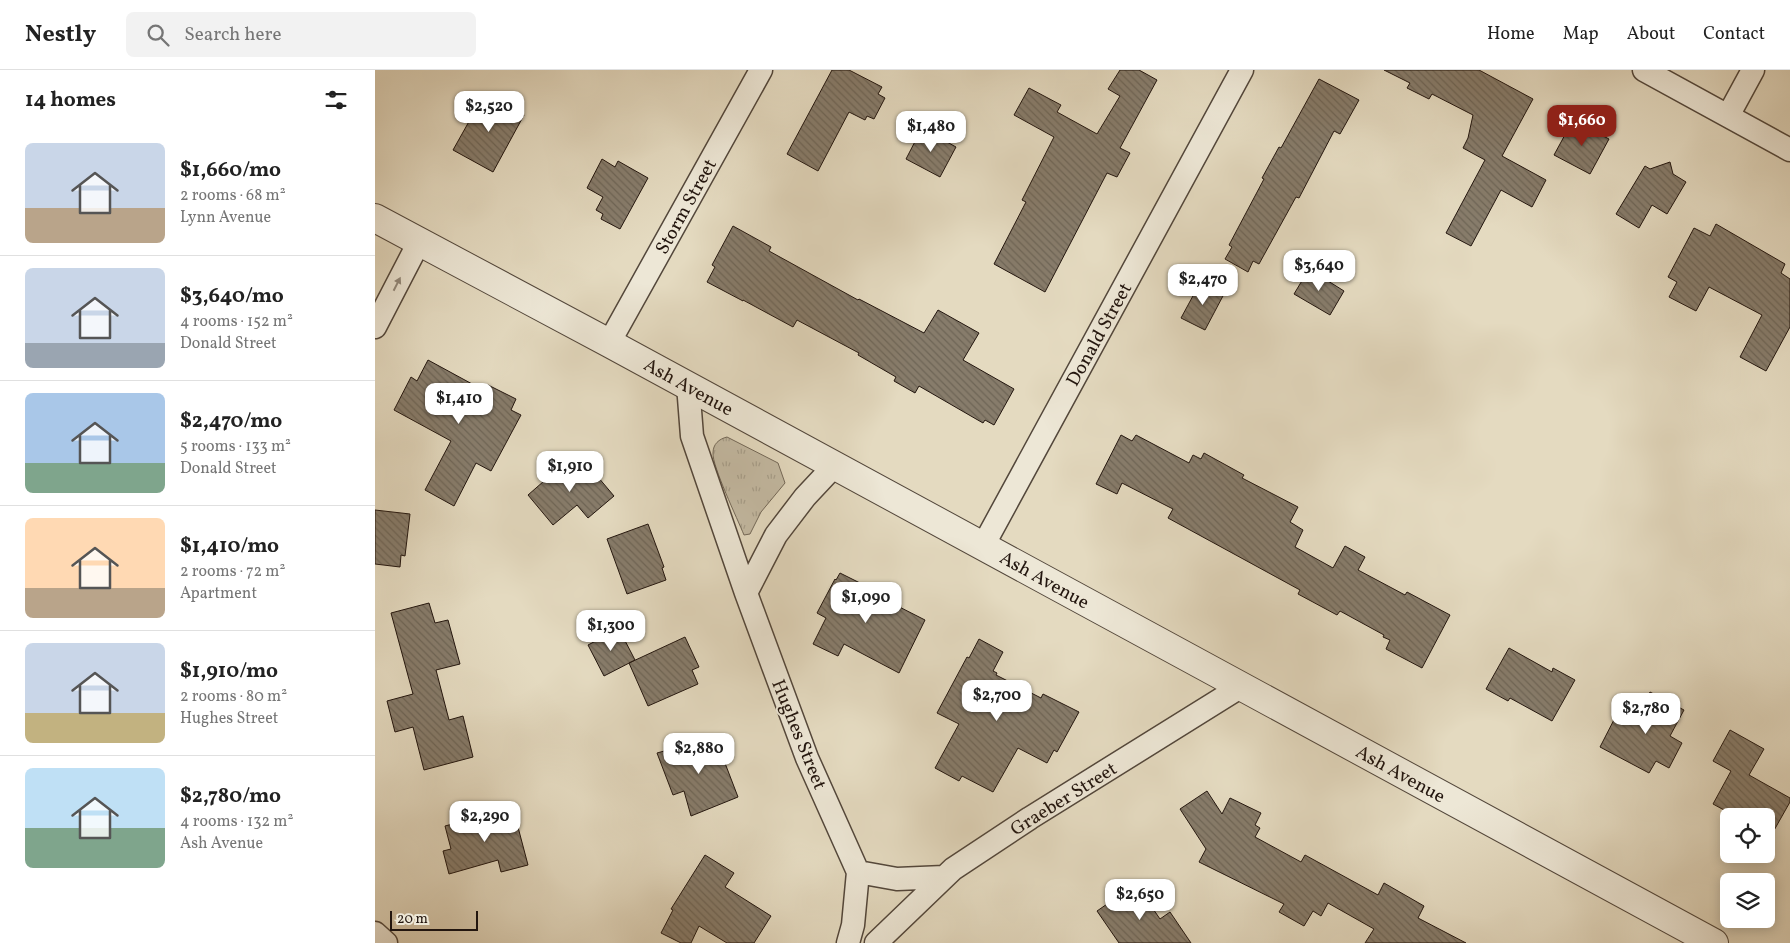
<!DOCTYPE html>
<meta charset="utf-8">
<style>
:root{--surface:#fff;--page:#f2f2f2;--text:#222;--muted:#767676;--line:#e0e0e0;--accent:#8f2418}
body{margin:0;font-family:Vollkorn,serif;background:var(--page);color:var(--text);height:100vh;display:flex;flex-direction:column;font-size:19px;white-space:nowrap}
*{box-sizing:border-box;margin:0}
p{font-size:16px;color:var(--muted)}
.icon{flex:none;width:28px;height:28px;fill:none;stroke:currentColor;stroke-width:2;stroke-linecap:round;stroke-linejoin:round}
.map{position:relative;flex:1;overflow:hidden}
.drawer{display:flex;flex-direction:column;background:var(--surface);width:375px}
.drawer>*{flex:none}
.fabs{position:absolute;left:1345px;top:738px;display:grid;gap:10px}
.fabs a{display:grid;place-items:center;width:55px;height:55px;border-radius:8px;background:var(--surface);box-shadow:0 2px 12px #0003;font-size:25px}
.scale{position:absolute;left:15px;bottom:12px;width:88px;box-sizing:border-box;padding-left:5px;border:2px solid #23160f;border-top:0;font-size:14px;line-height:18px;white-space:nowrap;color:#23160f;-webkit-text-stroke:4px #ede7d6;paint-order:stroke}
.price{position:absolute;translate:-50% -42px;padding:0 11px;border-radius:10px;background:#fff;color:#222;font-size:16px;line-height:32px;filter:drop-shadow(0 1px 2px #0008)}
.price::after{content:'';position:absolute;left:50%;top:30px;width:15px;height:11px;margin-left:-8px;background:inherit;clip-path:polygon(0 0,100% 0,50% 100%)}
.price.current{background:var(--accent);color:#fff}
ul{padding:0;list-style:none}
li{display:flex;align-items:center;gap:15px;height:125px;padding:0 25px}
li+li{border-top:1px solid var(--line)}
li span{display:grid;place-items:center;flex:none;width:140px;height:100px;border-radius:8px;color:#555}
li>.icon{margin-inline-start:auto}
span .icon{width:60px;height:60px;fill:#fffc;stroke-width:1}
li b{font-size:21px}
h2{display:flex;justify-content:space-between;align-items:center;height:60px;padding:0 25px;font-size:21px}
header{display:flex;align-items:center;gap:30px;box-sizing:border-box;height:70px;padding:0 25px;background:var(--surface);border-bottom:1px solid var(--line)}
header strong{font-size:24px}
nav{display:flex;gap:28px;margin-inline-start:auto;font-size:18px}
.search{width:350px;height:45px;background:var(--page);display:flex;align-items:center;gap:12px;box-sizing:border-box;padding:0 18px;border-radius:8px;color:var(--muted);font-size:19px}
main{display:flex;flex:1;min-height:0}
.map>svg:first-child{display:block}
.grass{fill:url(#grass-tufts);stroke:#736858}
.building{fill:url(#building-back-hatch);stroke:#23160f}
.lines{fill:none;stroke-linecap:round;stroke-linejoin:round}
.minor-casing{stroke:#53473b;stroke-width:25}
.tertiary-casing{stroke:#53473b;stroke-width:30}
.minor{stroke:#ede7d6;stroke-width:22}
.tertiary{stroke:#ede7d6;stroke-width:28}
.oneway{fill:#92897c}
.labels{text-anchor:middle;stroke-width:4;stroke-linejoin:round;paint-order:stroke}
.street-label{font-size:19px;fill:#23160f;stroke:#ede7d6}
</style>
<header>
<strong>Nestly</strong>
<div class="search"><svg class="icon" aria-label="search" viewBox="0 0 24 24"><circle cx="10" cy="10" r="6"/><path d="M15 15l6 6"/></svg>Search here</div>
<nav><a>Home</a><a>Map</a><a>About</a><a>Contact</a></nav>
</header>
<main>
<section class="drawer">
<h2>14 homes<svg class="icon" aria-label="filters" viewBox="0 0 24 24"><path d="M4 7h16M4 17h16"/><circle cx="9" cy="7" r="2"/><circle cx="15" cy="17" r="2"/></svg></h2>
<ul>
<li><span style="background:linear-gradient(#c9d6e8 65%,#b9a48a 0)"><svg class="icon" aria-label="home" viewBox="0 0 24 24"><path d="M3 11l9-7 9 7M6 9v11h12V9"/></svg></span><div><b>$1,660/mo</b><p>2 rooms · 68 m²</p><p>Lynn Avenue</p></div></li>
<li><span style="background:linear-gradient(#c9d6e8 75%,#9aa5b1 0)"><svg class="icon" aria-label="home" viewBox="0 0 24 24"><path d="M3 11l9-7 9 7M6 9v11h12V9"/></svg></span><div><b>$3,640/mo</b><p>4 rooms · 152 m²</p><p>Donald Street</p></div></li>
<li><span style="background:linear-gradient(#a9c7e8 70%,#7fa58c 0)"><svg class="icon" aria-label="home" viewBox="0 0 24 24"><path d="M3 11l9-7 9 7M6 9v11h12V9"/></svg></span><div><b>$2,470/mo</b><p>5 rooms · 133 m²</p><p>Donald Street</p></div></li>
<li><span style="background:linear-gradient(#ffd9b3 70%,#b9a48a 0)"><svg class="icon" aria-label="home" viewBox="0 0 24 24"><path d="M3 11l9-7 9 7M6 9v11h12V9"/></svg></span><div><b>$1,410/mo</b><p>2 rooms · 72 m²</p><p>Apartment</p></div></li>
<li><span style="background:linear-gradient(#c9d6e8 70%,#c2b280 0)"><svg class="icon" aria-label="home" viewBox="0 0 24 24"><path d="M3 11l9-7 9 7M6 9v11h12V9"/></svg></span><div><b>$1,910/mo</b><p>2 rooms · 80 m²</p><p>Hughes Street</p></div></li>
<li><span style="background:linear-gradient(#bfe0f5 60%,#7fa58c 0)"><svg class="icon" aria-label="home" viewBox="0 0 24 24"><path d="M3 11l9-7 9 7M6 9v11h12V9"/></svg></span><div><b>$2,780/mo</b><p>4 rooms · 132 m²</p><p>Ash Avenue</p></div></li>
</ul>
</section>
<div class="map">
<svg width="1415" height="873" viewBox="0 0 1415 873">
<defs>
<pattern id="grass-tufts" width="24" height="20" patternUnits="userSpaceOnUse" patternTransform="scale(1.25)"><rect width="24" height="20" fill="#c3b9a2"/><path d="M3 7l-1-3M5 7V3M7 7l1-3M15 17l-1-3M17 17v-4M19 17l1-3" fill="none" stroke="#a79e8a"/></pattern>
<pattern id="building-back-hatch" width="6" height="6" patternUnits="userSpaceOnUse" patternTransform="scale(1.25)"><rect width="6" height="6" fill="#877c6b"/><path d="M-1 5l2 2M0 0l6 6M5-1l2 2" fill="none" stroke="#6e6556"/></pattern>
</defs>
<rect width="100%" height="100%" fill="#e4dac0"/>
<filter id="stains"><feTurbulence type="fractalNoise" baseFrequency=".004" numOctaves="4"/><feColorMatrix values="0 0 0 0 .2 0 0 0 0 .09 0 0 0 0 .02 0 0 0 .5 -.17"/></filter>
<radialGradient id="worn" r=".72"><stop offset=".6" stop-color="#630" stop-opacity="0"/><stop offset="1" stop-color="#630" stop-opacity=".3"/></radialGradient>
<path class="grass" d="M352 367 403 393 410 413 386 442 375 464 369 465C363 450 337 396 338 383 338 374 344 369 352 367Z"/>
<path class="building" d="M457 0H474L507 17 503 24 510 28 499 49 492 46 490 50 474 42 443 101 412 84Z
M745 0H764L782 10 745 78 755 83 742 107 732 103 670 222 619 194 651 132 647 130 679 67 639 45 654 18 686 35 682 42 722 64 745 26 733 19Z
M1009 0H1104L1158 29 1127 86 1171 110 1157 137 1126 120 1096 176 1071 163 1110 90 1088 78 1093 68 1098 45 1057 24 1054 29 1032 18 1035 13Z
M944 9 984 30 965 64 959 61 924 128 921 127 884 194 878 191 873 202 850 189 857 177 854 175 889 109 887 108 904 77 906 78Z
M110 23 149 45 118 102 78 80Z
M1198 50 1234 69 1215 104 1179 85Z
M547 58 581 77 565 107 531 89Z
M227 89 240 97 243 91 273 108 245 159 226 149 228 144 221 140 228 127 212 118Z
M1295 92 1298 104 1311 112 1292 144 1277 135 1264 158 1241 144 1270 96 1275 99Z
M1341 154 1410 194 1406 203 1415 209V257L1391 301 1365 287 1387 245 1334 217 1321 241 1294 227 1302 212 1293 207 1319 158 1335 166Z
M358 156 396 177 394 181 483 230 484 229 549 263 563 240 604 263 588 290 639 319 619 355 610 350 608 353 544 316 540 323 519 311 521 307 483 285 484 283 422 250 418 257 368 230V231L332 212 340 197 337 195Z
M934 199 969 221 955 245 919 224Z
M826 211 849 224 830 260 806 248Z
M53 290 110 321 113 315 141 329 136 340 146 345 116 401 101 393 79 436 50 420 76 371 19 340 36 307 42 311Z
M746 365 757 371 761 365 814 393 818 385 826 389 829 383 869 405 867 408 923 437 915 452 928 460 920 477 958 498 970 476 990 487 983 500 1030 525 1032 522 1075 545 1047 598 1011 579 1015 570 1008 567 1009 565 965 541 962 545 923 524 925 520 793 448 798 439 747 413 742 424 721 414Z
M193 390 208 407 217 400 239 426 213 448 202 435 178 455 153 425Z
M0 440 35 444 30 486 26 485 25 497 0 494Z
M273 454 289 497 287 498 291 510 252 524 232 469Z
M465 503 493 517 491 520 550 550 524 603 469 574 463 586 438 574 451 548 442 543 460 509 461 510Z
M54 533 60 553 73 550 85 594 61 600 74 650 88 646 98 687 49 700 38 657 20 662 12 631 38 624 16 543Z
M244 559 260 590 229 606 213 575Z
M310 567 324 597 317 600 323 614 273 636 254 593Z
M604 569 628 582 618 601 622 603 621 605 666 628 668 624 704 642 682 682 679 680 672 693 643 678 618 722 587 706 584 711 560 698 584 654 562 643 592 587 594 588Z
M1134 578 1177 602 1178 598 1200 610 1177 651 1135 628 1133 631 1111 619Z
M1275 622 1309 640 1295 666 1307 673 1294 698 1281 691 1274 703 1225 677 1244 640 1261 649Z
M1355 660 1389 679 1374 705 1415 728V732L1393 771 1391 770V746H1354V749L1347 745 1349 740 1338 734 1356 701 1338 691Z
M340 667 363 727 316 746 309 721 298 725 282 683Z
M832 721 847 744 855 728 886 743 880 755 885 758 880 767 926 792 930 785 1003 825 1009 813 1049 836 1043 848 1091 873H990L999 859 953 833 946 846 938 841 929 856 904 842 909 834 824 792 831 779 805 739Z
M139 742 153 795 126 802 123 790 74 804 68 781 76 779 70 756 119 743 121 747Z
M330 785 359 803 350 817 396 846 379 873H352L324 856 316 873H306L286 863 298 840 296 839Z
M761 814 785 849 795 842 816 873H744L722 841Z"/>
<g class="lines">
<defs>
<path id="minor" d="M1269 0 1415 80
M1353 46 1378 0
M0 257 44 172
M234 273 386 0
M313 315 317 366 371 523 432 688 483 802
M608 476 867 0
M371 523 401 465 430 427 460 395
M483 802 522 809 569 807
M0 863 11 873
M473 873 478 855 483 802
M501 873 578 799 655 748 867 616"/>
<path id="tertiary" d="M0 148 234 273 1339 873"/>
</defs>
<use href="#minor" class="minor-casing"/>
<use href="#tertiary" class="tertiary-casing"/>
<use href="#minor" class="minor"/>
<use href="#tertiary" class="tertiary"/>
</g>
<defs><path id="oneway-solid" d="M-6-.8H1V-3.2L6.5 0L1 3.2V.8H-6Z" transform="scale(1.25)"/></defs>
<use class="oneway" href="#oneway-solid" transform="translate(22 214) rotate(-63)"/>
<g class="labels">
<g class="street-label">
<text transform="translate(310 136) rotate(-61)" y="7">Storm Street</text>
<text transform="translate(723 264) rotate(-61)" y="7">Donald Street</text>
<text transform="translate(314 316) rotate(29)" y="7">Ash Avenue</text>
<text transform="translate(670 509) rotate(29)" y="7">Ash Avenue</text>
<text transform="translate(425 664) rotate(68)" y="7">Hughes Street</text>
<text transform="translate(1026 703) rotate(29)" y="7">Ash Avenue</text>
<text transform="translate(688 728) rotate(-32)" y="7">Graeber Street</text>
</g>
</g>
<rect width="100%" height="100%" filter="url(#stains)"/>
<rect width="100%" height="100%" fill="url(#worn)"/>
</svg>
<div class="fabs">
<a><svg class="icon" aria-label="locate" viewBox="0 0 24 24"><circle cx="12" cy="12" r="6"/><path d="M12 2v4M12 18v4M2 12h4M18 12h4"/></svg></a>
<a><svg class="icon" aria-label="layers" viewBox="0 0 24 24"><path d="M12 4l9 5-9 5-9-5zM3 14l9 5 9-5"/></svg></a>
</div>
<div class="scale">20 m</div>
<b class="price" style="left:114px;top:63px">$2,520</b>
<b class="price current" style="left:1207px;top:77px">$1,660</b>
<b class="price" style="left:556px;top:83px">$1,480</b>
<b class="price" style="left:944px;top:222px">$3,640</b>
<b class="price" style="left:828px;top:236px">$2,470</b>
<b class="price" style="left:84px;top:355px">$1,410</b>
<b class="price" style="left:195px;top:423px">$1,910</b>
<b class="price" style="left:491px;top:554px">$1,090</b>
<b class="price" style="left:236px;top:582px">$1,300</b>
<b class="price" style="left:622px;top:652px">$2,700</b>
<b class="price" style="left:1271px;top:665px">$2,780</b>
<b class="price" style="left:324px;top:705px">$2,880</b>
<b class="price" style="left:110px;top:773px">$2,290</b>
<b class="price" style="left:765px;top:851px">$2,650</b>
</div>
</main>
